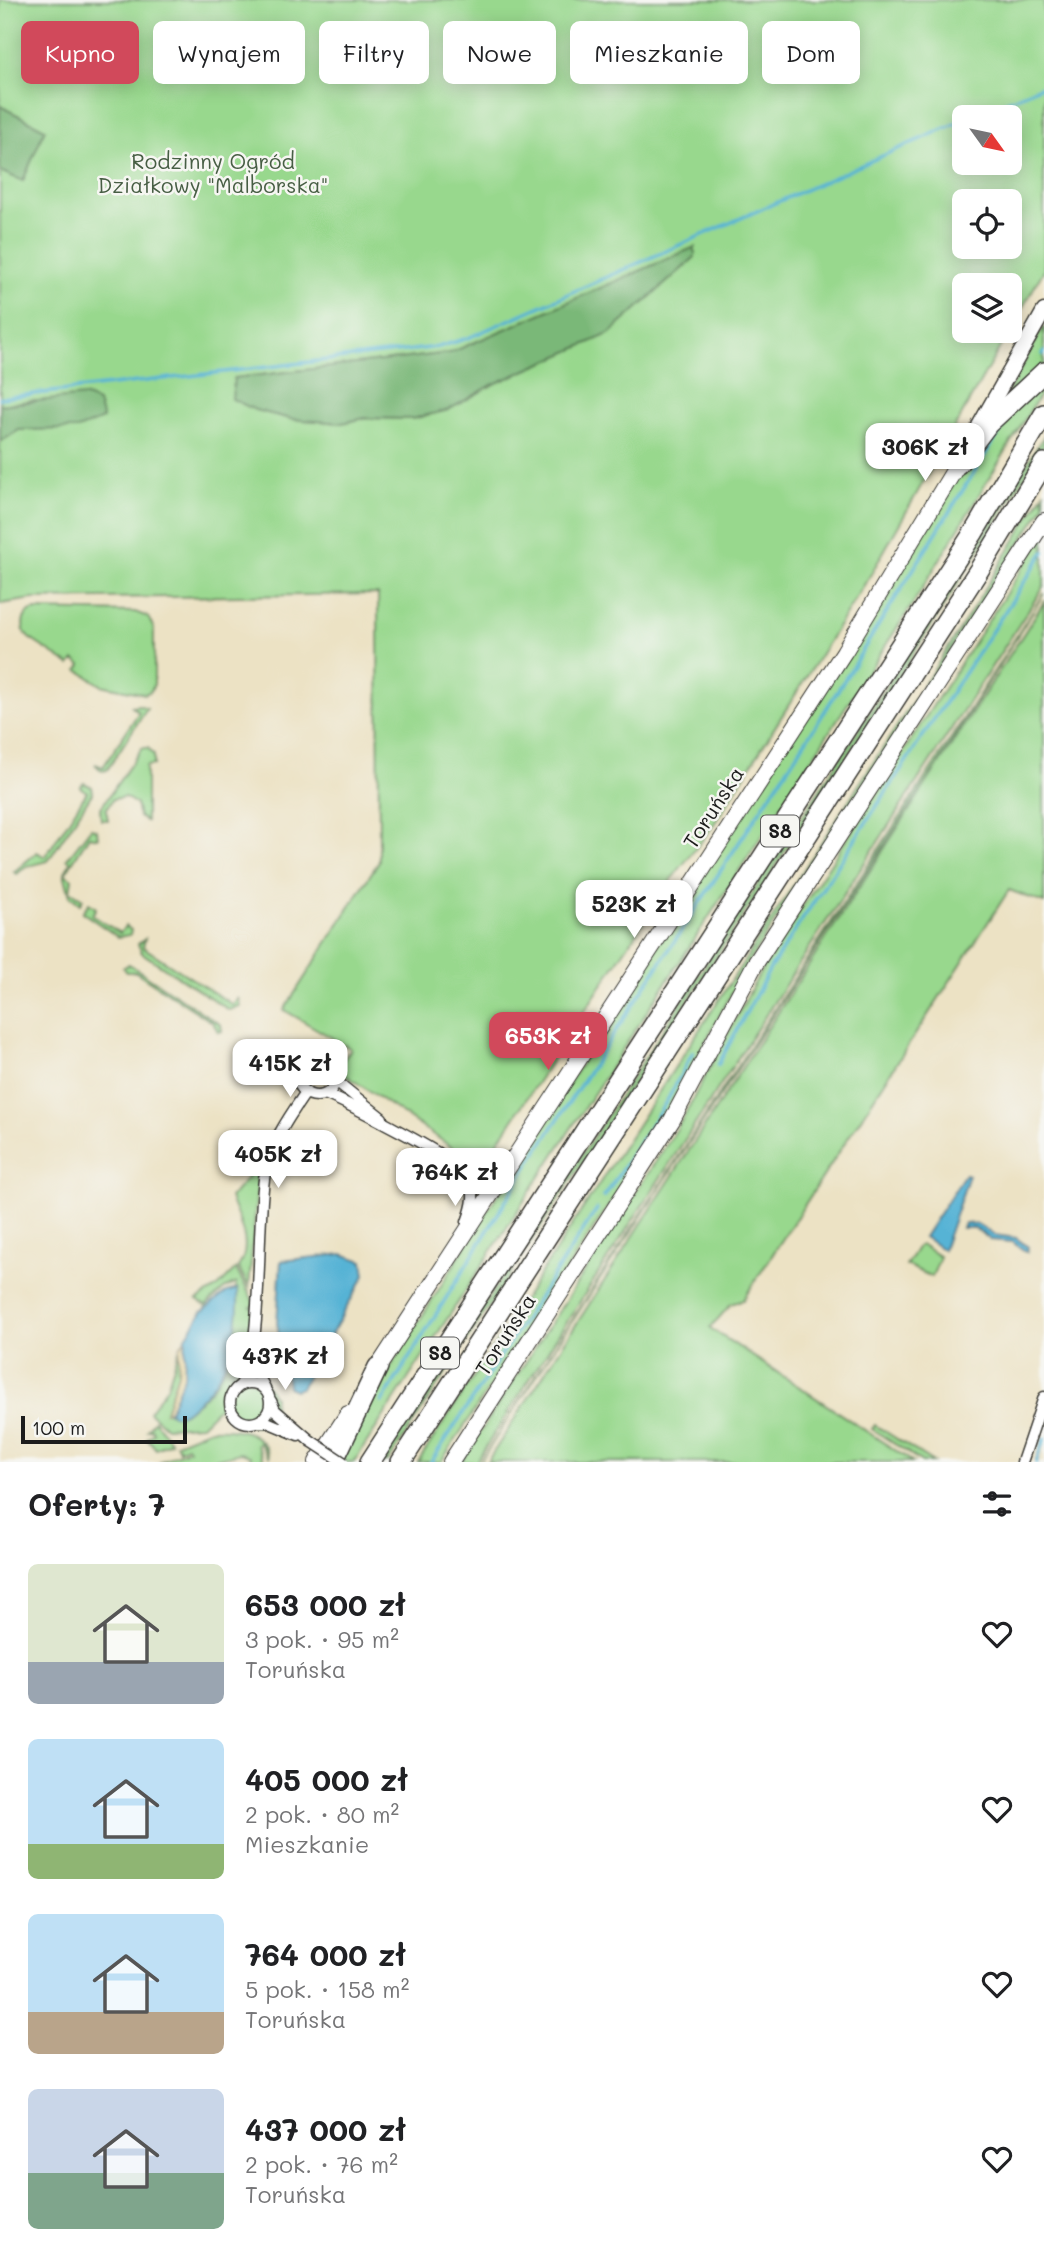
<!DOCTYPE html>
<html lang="pl">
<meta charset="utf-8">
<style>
:root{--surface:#fff;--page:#f2f2f2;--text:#202124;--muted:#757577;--accent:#d1495b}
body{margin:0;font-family:Mali,sans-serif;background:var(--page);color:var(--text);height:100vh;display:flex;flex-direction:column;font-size:26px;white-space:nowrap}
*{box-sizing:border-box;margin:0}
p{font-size:23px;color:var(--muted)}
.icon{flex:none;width:38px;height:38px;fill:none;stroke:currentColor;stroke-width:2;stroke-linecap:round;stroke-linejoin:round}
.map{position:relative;height:1462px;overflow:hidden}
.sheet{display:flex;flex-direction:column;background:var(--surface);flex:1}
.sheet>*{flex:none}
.top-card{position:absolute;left:21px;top:21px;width:1003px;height:63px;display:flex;gap:14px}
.needle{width:46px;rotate:123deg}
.fabs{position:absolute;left:952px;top:105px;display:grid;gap:14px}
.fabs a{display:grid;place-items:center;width:70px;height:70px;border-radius:10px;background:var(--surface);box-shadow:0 4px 18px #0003;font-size:35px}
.scale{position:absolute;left:21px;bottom:18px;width:166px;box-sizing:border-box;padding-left:7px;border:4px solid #1c1c1c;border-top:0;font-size:19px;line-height:24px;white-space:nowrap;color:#1c1c1c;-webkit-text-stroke:5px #f6f6f2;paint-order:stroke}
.price{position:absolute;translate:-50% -60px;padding:0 16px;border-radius:14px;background:#fff;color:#222;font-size:23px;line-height:46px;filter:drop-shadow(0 2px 4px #0008)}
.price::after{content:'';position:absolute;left:50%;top:42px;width:21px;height:16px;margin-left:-10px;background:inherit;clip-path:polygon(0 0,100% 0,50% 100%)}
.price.active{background:var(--accent);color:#fff}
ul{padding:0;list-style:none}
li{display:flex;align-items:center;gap:21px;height:175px;padding:0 28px}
li span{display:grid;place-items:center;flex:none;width:196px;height:140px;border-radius:10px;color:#555}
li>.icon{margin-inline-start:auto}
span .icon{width:84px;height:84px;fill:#fffc;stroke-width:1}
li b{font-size:30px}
h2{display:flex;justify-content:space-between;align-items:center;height:84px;padding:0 28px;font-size:30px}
.chip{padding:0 24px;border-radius:10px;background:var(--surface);box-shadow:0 4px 18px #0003;font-size:24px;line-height:63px}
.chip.active{background:var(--accent);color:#fff}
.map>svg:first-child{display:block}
.green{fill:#98d88d;stroke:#5a7a54;stroke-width:2;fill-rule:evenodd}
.forest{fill:#7ab878;stroke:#4b6a4a;stroke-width:2}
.sand{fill:#eeda9e;stroke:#857b5d;stroke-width:2}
.water{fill:#57b3d5;stroke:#3a6878;stroke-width:2}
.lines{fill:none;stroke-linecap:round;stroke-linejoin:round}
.stream{stroke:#57b3d5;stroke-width:3.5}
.minor-casing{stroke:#3b3a35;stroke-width:13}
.tertiary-casing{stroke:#3b3a35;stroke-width:17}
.secondary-casing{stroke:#3b3a35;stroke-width:18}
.motorway-casing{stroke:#3b3a35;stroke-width:22}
.minor{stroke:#fff;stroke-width:10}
.tertiary{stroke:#fff;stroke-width:14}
.secondary{stroke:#fff;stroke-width:16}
.motorway{stroke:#fff;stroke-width:19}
.minor-bridge-casing{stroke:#3b3a35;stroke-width:13;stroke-linecap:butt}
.minor-bridge{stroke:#fff;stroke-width:10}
.labels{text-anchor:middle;stroke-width:5;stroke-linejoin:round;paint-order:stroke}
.shield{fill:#f6f6f2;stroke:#5d5d5c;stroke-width:2}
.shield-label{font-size:19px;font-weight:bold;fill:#1c1c1c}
.park-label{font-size:21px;fill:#475e44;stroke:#f6f6f2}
.street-label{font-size:21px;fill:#1c1c1c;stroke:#f6f6f2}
</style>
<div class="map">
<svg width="1044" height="1462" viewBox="0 0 1044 1462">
<rect width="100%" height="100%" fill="#f6f6f2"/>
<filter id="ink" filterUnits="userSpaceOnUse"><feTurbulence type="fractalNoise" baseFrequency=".0143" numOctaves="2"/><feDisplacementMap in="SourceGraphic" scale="14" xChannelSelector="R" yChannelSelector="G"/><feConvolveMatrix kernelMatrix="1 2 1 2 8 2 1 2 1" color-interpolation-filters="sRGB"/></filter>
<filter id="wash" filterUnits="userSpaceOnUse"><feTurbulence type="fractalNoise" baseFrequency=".00686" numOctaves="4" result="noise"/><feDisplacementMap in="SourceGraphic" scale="28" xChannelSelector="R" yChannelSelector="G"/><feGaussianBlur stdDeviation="1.57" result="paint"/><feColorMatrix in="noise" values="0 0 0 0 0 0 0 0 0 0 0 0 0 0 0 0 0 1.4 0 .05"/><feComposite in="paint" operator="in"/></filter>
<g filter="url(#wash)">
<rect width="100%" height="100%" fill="#ece2c4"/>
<path class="green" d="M0 0H1044V270L871 574 711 829 674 876 488 1157 475 1163 344 1074 341 1063 351 1049 284 1010 379 861 378 594 33 599 0 604V442L19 430 41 428 34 400 0 405V171L23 181 44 129 0 106ZM964 117H1010V163H964ZM964 201H1010V247H964ZM695 247V257L609 334 494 384 448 410 412 419 365 418 342 423 291 419 255 410 235 378 450 353ZM964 285H1010V331H964Z
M1044 326V364L1005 398Z
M1044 379V388L914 602 354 1462H339L382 1381 494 1200 973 452Z
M1044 436V445L932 625 388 1462H382L928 623Z
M1044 493V506L748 963 655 1135 441 1462H418L959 631Z
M1044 535V586L476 1462H461L678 1127 763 967Z
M1044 593 940 760 480 1462 990 678Z
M1044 602V903L1009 890 743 1300 731 1304 710 1328 913 1462H487Z
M35 610 135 612 148 617 154 629V684L151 691 145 694 101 685 78 670 81 665 74 660 70 665 29 638C20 629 21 613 35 610Z
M138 705 147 708 107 770 102 771 95 764 103 767 139 712 132 706Z
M142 748H148L154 755V765L146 766V821L139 817 136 804 125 797 113 799 106 810 108 820H101L100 809Z
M84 783 92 787 93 792 48 861 25 867 17 874 14 872 37 852 45 857 87 792 80 787Z
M91 828 97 830 98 838 89 836 65 874 72 879 70 891 83 899 80 904 70 896 64 874 71 862 67 859Z
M89 903 96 908 92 915 120 933 125 926 131 930 130 935 118 937 82 912Z
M145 939 143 947 233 1005 238 998 240 1006 229 1010 142 953 138 944Z
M129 964 221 1025 222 1031 219 1032 212 1022 136 972H126L123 968Z
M273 1131 258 1177 249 1287 238 1267C255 1245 236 1216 230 1198L248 1177 245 1175Z
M922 1245 940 1257 932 1277 906 1265 918 1246Z
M236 1269 256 1306 250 1307 256 1308 247 1379 267 1385 274 1397 273 1411 258 1425C240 1428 228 1417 227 1399L201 1425 166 1427 149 1412 167 1387 180 1347 178 1374 165 1412 183 1414C194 1405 207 1396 215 1384 235 1357 238 1313 236 1283L224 1289 206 1306 197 1300 218 1287Z
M154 1420 171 1442 156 1449 147 1438 154 1433 152 1429 147 1430Z
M875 1425 933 1462H922L872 1429Z
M210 1429C235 1428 263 1429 269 1458L259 1442 257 1445 264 1462H252L250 1456 240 1453 204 1462H159L189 1449 187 1446 179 1450 176 1443Z"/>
<path class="forest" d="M0 106 45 129 23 181 0 171Z
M695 247V257L609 334 494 384 448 410 412 419 365 418 342 423 291 419 255 410 232 399 234 378 450 353Z
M84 396 98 402 103 419 78 429 19 430 0 442V405Z"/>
<path class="sand" d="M186 1337 184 1376 171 1410 165 1412 178 1374 180 1347Z"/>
<path class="water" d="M965 1174 969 1175 943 1250 924 1237Z
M964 1223 977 1224 994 1235 1016 1238 1028 1247 1027 1252 1012 1242 991 1240 974 1228H962Z
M342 1254 363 1261 365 1275 301 1388 295 1390 288 1387 277 1323 281 1261Z
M238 1289C240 1331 228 1376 196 1403 188 1410 183 1417 173 1415L169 1411 184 1376 186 1337 202 1312 227 1292Z"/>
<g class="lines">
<path class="stream" d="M971 117 1044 85
M1043 354 1044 352
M0 398 438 347 468 338 964 120
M718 1065 771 967 1044 552
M604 1197 668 1099 693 1052
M382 1402 528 1165 818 722 1003 426
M431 1462 597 1209
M1036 1462 1044 1439"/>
</g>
</g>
<g filter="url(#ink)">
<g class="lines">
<defs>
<path id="minor" d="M298 1077a19 19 0 1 1 38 0a19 19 0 1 1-38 0Z
M336 1081 382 1118
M325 1094C347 1103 458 1159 467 1175 477 1191 473 1206 467 1222
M467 1174 494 1170 510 1157
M255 1344 260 1379 265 1388
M230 1403a20 20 0 1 1 40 0a20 20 0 1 1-40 0Z
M241 1384C264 1353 256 1219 265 1173 271 1142 289 1117 306 1092
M271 1401 275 1410 311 1441
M258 1422H267L298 1435
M1022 1462 1044 1397"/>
<path id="tertiary" d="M979 426 1044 311"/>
<path id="secondary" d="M371 1378 844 652 958 464
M317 1462 348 1414
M451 1462 672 1120 755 964 1044 521"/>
<path id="motorway" d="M958 464 988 424 1044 372
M333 1462 378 1367
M370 1462 974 532 1044 414
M401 1462 979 570 1044 463"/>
</defs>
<use href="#minor" class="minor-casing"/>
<use href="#tertiary" class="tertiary-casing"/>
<use href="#secondary" class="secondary-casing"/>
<use href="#motorway" class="motorway-casing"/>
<use href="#minor" class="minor"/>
<use href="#tertiary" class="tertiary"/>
<use href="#secondary" class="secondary"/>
<use href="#motorway" class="motorway"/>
<defs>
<path id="minor-bridge" d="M311 1441 343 1462"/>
</defs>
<use href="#minor-bridge" class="minor-bridge-casing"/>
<use href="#minor-bridge" class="minor-bridge"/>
</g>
</g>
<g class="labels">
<g class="shield">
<rect x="761" y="815.5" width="38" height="31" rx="5"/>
<rect x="421" y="1337.5" width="38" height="31" rx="5"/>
</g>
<g class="shield-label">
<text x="780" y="838">S8</text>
<text x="440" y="1360">S8</text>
</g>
<g class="park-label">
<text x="213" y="169">Rodzinny Ogród<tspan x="213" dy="24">Działkowy "Malborska"</tspan></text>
</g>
<g class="street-label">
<text transform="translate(714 808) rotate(-57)" y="7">Toruńska</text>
<text transform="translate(506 1335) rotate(-57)" y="7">Toruńska</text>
</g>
</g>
</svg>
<div class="fabs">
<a><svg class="needle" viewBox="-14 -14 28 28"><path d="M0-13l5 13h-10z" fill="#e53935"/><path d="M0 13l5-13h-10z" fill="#757577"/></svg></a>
<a><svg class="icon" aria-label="locate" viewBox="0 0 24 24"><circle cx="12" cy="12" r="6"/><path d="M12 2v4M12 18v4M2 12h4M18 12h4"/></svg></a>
<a><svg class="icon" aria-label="layers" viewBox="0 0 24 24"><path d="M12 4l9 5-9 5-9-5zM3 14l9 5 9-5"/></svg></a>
</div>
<div class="scale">100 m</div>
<b class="price" style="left:925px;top:483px">306K zł</b>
<b class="price" style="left:634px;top:940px">523K zł</b>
<b class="price active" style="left:548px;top:1072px">653K zł</b>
<b class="price" style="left:290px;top:1099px">415K zł</b>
<b class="price" style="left:278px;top:1190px">405K zł</b>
<b class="price" style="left:455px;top:1208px">764K zł</b>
<b class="price" style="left:285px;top:1392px">437K zł</b>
<div class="top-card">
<a class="chip active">Kupno</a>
<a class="chip">Wynajem</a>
<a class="chip">Filtry</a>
<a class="chip">Nowe</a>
<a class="chip">Mieszkanie</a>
<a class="chip">Dom</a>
</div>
</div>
<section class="sheet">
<h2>Oferty: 7<svg class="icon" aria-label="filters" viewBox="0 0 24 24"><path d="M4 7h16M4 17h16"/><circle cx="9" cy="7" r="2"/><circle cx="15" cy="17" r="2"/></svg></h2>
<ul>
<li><span style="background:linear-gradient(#dfe7d0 70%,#9aa5b1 0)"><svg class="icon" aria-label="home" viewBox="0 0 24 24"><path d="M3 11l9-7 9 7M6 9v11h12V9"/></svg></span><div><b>653 000 zł</b><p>3 pok. · 95 m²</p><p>Toruńska</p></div><svg class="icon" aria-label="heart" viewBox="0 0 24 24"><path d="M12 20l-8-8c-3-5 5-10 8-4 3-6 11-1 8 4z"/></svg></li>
<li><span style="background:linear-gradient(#bfe0f5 75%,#8fb573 0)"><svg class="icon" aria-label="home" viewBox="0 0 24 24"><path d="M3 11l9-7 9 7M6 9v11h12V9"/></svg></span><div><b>405 000 zł</b><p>2 pok. · 80 m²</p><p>Mieszkanie</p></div><svg class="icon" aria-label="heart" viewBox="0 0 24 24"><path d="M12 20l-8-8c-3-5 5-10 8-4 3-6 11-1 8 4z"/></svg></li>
<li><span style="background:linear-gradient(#bfe0f5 70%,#b9a48a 0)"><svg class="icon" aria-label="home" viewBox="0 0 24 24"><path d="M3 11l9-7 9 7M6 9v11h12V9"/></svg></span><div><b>764 000 zł</b><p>5 pok. · 158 m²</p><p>Toruńska</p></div><svg class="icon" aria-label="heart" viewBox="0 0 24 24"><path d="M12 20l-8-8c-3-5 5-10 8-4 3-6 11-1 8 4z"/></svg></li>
<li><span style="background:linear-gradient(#c9d6e8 60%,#7fa58c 0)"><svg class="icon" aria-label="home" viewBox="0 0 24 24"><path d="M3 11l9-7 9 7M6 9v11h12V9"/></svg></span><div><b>437 000 zł</b><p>2 pok. · 76 m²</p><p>Toruńska</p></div><svg class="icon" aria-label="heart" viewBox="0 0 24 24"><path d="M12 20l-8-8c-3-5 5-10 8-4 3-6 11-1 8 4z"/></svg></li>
</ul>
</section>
